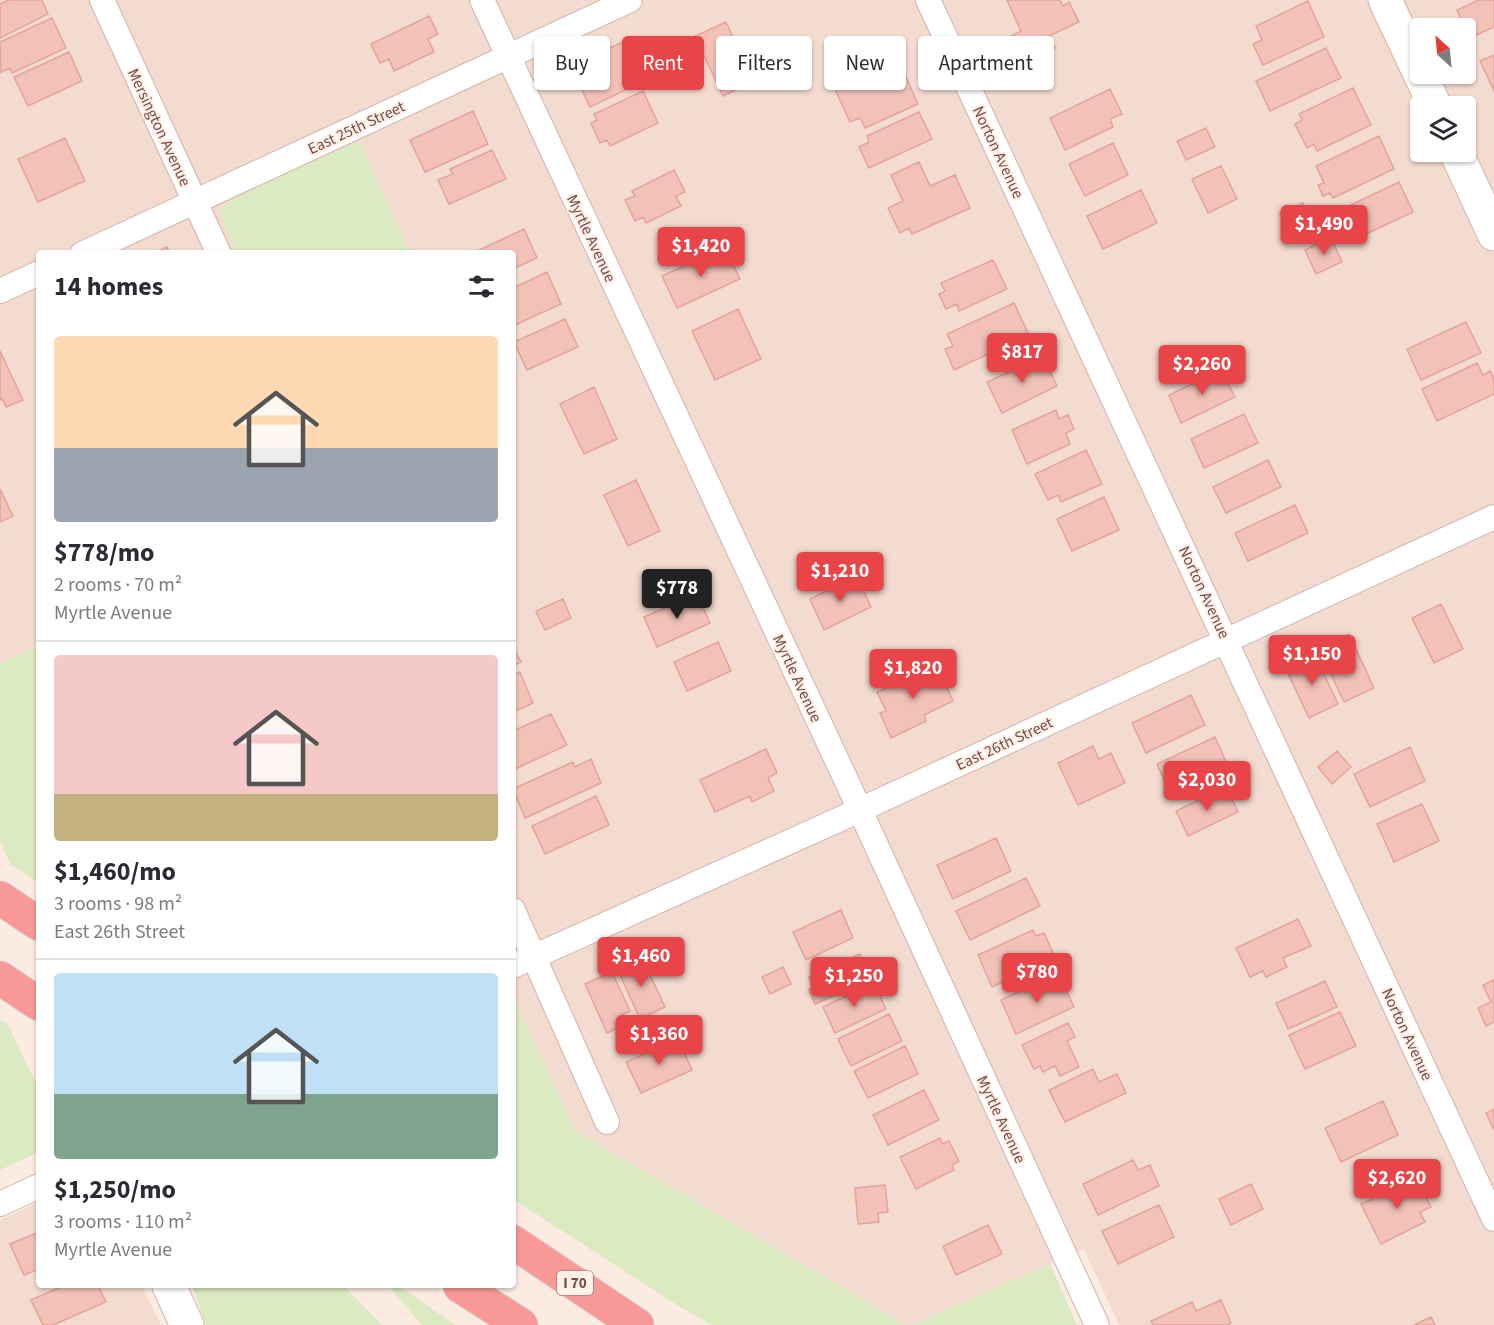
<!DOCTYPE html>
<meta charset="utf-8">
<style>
:root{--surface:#fff;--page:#f7f7f7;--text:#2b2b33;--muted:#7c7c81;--line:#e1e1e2;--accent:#e94447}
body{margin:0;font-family:"Source Sans 3",sans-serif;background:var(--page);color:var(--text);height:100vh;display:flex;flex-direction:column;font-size:22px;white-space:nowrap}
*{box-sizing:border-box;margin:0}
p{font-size:20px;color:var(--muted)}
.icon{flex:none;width:33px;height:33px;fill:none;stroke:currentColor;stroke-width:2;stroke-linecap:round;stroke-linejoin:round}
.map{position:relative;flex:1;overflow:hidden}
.details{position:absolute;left:36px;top:250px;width:480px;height:1038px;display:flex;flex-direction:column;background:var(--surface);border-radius:6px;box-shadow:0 2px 4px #0004}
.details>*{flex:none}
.top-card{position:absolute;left:534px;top:36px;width:570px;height:54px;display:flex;gap:12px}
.needle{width:39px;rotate:333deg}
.tools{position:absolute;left:1410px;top:18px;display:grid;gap:12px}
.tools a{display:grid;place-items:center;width:66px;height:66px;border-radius:6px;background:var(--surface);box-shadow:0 2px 4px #0004;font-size:30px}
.price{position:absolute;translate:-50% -51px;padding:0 14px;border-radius:6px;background:var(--accent);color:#fff;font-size:20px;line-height:39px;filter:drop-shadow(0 2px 3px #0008)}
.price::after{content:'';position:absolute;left:50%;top:36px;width:18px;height:14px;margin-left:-9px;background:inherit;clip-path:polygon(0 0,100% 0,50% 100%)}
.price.current{background:#222;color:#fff}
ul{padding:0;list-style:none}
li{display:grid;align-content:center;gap:12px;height:318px;padding:0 18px}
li+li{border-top:2px solid var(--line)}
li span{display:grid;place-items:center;height:186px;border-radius:6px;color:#555}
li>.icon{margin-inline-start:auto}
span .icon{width:108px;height:108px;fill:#fffc;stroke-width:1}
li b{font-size:26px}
h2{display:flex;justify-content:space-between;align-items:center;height:72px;padding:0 18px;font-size:26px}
.tag{padding:0 21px;border-radius:6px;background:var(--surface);box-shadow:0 2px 4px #0004;font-size:21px;line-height:54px}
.tag.current{background:var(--accent);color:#fff}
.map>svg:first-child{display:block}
.residential{fill:#f4dbd0;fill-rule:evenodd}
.green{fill:#dbeac0}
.building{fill:#f2c2b8;stroke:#e5a399;stroke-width:1.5}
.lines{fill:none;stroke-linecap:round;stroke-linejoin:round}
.street-casing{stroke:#d0b3ab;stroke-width:26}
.secondary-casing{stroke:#d3b1a8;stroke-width:35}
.highway-casing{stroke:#d8cdcc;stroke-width:35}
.street{stroke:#fff;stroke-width:24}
.secondary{stroke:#fff;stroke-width:33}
.highway{stroke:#f89997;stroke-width:33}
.labels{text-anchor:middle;stroke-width:4.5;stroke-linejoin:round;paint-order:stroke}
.shield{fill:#fff0e8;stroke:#9e7e78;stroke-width:1.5}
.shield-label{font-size:15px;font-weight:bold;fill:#744d48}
.street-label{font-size:16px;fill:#744d48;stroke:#fff0e8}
</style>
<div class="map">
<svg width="1494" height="1325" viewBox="0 0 1494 1325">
<rect width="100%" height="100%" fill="#fcebe1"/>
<path class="residential" d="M0 0H1494V1325H1119L1084 1249 911 1325H907L576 1131 513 998V254H39V645L0 663ZM1420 28H1466V74H1420ZM1420 106H1466V152H1420Z
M39 1202V1286H142L161 1325H0V1220Z"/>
<path class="green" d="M359 141 410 253H238L220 215 222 206 231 199Z
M39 645V883L10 864 0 840V663Z
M515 1001 576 1131 907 1325H712L677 1305 513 1199V1002Z
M0 1020 8 1025 39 1089V1152L0 1170Z
M1050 1264 1077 1325H911Z
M192 1286H344L382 1325H206Z
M391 1286H400L455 1325H422L390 1288Z"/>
<path class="building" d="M9 0H42L48 14 0 38V4Z
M1007 0H1060L1063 6 1069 2 1079 22 1049 36 1055 48 1024 63 1011 36 1021 31Z
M1479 0H1494V27L1470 38 1457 10Z
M1308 1 1324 37 1263 65 1253 44 1262 40 1256 26Z
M429 16 438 34 428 39 434 52 394 71 389 59 380 63 371 44Z
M52 18 66 48 12 73 10 68 1 72 0 42Z
M726 22 750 74 741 78 744 86 723 96 695 36Z
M625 41 636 65 631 68 638 84 590 107 575 75 594 66 590 57Z
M1326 48 1341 78 1270 111 1256 81Z
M69 52 82 81 28 106 14 77Z
M1494 55V91L1480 61Z
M891 63 899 80 906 77 918 104 865 128 860 118 850 122 835 89Z
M1353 88 1371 125 1317 151 1314 144 1307 148 1295 124 1302 120 1299 114Z
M1110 89 1122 114 1110 119 1113 127 1065 150 1050 118Z
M643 91 658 123 610 146 607 140 600 143 591 123 597 120 594 114Z
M473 111 488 144 425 172 410 140Z
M919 112 932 139 869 168 859 147 869 142 867 136Z
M1206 128 1215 147 1186 160 1177 141Z
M1379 136 1394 169 1333 198 1330 193 1323 196 1318 185 1324 183 1316 166Z
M65 138 85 181 38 202 18 159Z
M1113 143 1128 175 1085 196 1069 164Z
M492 150 506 179 449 204 438 180 453 174 450 169Z
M919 162 930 186 955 175 970 208 912 234 909 228 900 233 888 208 903 201 891 175Z
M1221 166 1237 199 1208 213 1192 179Z
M674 170 685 192 676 196 681 206 646 223 643 217 635 221 625 200 635 196 632 191Z
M1399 182 1413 212 1366 234 1361 224 1349 230 1340 210Z
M1141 190 1157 223 1103 249 1087 216Z
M1303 203 1311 218 1288 229 1280 213Z
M524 229 537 258 513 269V254H471Z
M1331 237 1342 262 1316 274 1305 250Z
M167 247 170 254H152Z
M725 247 740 279 677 308 662 276Z
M993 260 1007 289 959 311 957 304 946 309 939 294 945 291 941 283Z
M547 272 561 304 513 326V288Z
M1014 303 1029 335 954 370 945 349 953 346 947 334Z
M738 309 761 359 715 380 692 331Z
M565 319 578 347 527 370 514 342Z
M1466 322 1481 353 1421 380 1407 349Z
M0 351 23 400 6 407 2 399 0 400Z
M1043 356 1057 386 1002 413 987 382Z
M1477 363 1483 375 1490 371 1494 379V394L1437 421 1422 389Z
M1221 370 1235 397 1181 423 1169 395Z
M594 387 617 439 584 454 560 404Z
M1056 410 1059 419 1068 415 1074 429 1066 433 1070 444 1027 464 1012 430Z
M1244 414 1258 443 1204 468 1191 439Z
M1086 450 1102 484 1061 502 1058 495 1048 500 1035 474Z
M1268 460 1281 487 1226 513 1213 487Z
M636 480 660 531 628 546 604 495Z
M0 489 13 516 0 522Z
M1104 497 1119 530 1072 551 1057 519Z
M1295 505 1308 533 1248 561 1235 533Z
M857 576 871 607 824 630 810 599Z
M697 594 710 623 657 647 644 617Z
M563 599 571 618 545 630 536 611Z
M1441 604 1463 649 1434 663 1412 618Z
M1349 634 1374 688 1344 702 1319 648Z
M718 642 731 671 687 691 674 662Z
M513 646 521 662 513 666Z
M1314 653 1338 704 1309 718 1285 667Z
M936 665 953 701 924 715 926 721 891 738 880 713 886 711 877 692Z
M520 672 533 703 513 712V675Z
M1191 695 1205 725 1146 753 1132 723Z
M551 714 567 745 513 770V731Z
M1215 737 1227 764 1169 791 1157 764Z
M1093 746 1099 759 1111 753 1125 783 1078 805 1058 763Z
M1410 747 1425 781 1370 807 1354 774Z
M766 749 777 773 768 778 774 791 752 802 750 796 715 812 700 780Z
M1337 751 1351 767 1332 784 1318 767Z
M591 759 601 783 525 818 513 789 573 762 575 767Z
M1226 787 1238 812 1188 836 1176 811Z
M596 796 609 825 545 854 532 826Z
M1422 804 1439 841 1394 862 1377 824Z
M996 838 1011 871 953 899 937 865Z
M1026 878 1040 906 970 940 956 911Z
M841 910 853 938 806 960 793 932Z
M1298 919 1311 946 1283 958 1287 967 1266 977 1263 971 1250 977 1236 948Z
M1033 930 1036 936 1044 933 1055 957 992 987 978 955Z
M860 954 871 979 815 1004 809 990 813 988 809 977Z
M641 956 665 1007 640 1019 620 975 627 972 623 964Z
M783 967 791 984 770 994 762 977Z
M612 972 630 1011 623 1014 628 1023 607 1033 585 984Z
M1058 973 1074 1007 1016 1034 1001 1000Z
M1494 980V1022L1486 1026 1478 1008 1491 1002 1483 985Z
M1325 981 1337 1007 1288 1029 1276 1003Z
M874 983 886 1009 835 1033 823 1007Z
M1340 1012 1356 1046 1305 1069 1289 1035Z
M889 1014 902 1041 851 1066 838 1039Z
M1068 1023 1075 1037 1067 1041 1079 1067 1060 1076 1055 1066 1043 1072 1040 1066 1034 1069 1022 1045Z
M678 1039 692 1070 641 1093 626 1062Z
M905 1046 918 1074 868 1098 854 1071Z
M1093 1069 1099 1082 1117 1074 1126 1093 1065 1122 1049 1090Z
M924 1090 939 1120 888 1145 873 1115Z
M1383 1101 1398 1135 1341 1162 1325 1128Z
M1494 1109V1130L1486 1113Z
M940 1138 942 1144 949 1141 959 1161 952 1165 954 1170 916 1189 900 1157Z
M1133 1160 1138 1170 1150 1165 1159 1186 1098 1215 1083 1184Z
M1416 1177 1431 1207 1420 1212 1425 1222 1381 1244 1361 1204Z
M1251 1184 1263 1209 1231 1225 1219 1199Z
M885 1185 888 1212 878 1213 879 1222 858 1224 855 1188Z
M1159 1205 1174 1237 1118 1264 1102 1231Z
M988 1225 1002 1254 956 1275 943 1246Z
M39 1232V1269L24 1275 10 1244Z
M63 1286H98L106 1302 53 1325H43L31 1300Z
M1221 1300 1231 1323 1226 1325H1153L1151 1321 1192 1302 1196 1311Z
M1431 1317 1435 1325H1414Z"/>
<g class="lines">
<defs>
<path id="street" d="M102 0 219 254
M482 0 848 784 1097 1325
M928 0 1494 1219
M82 254 630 0
M0 291 39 273
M513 910 607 1122
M513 966 838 820 1494 517
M0 1204 39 1186"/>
<path id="secondary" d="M1385 0 1435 106
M1456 152 1494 234
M169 1286 187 1325"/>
<path id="highway" d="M0 898 39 924
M0 978 39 1004
M513 1242 637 1325
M460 1286 521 1325"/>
</defs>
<use href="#street" class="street-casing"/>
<use href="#secondary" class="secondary-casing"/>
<use href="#highway" class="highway-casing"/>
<use href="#street" class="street"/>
<use href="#secondary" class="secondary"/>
<use href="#highway" class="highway"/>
</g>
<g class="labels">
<rect class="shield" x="557" y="1271" width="36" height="24" rx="4.5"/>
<g class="shield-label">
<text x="575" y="1288">I 70</text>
</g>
<g class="street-label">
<text transform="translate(160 127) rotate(65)" y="6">Mersington Avenue</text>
<text transform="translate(356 127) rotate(-25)" y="6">East 25th Street</text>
<text transform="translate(999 152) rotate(65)" y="6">Norton Avenue</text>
<text transform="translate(592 238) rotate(65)" y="6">Myrtle Avenue</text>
<text transform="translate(1205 592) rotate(65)" y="6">Norton Avenue</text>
<text transform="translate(798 678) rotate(65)" y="6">Myrtle Avenue</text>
<text transform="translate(1004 743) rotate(-25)" y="6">East 26th Street</text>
<text transform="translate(1408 1034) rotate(65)" y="6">Norton Avenue</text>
<text transform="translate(1002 1119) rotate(65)" y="6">Myrtle Avenue</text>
</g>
</g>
</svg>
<div class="tools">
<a><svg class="needle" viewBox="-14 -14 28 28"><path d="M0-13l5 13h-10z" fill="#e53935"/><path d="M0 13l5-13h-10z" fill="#7c7c81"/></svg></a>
<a><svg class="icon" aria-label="layers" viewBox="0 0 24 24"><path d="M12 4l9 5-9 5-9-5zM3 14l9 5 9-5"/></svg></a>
</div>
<b class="price" style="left:1324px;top:256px">$1,490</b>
<b class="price" style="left:701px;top:278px">$1,420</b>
<b class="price" style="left:1022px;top:384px">$817</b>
<b class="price" style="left:1202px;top:396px">$2,260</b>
<b class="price" style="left:840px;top:603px">$1,210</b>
<b class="price current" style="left:677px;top:620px">$778</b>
<b class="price" style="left:1312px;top:686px">$1,150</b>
<b class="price" style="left:913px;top:700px">$1,820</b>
<b class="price" style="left:1207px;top:812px">$2,030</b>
<b class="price" style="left:641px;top:988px">$1,460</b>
<b class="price" style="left:1037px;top:1004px">$780</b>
<b class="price" style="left:854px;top:1008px">$1,250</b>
<b class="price" style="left:659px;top:1066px">$1,360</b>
<b class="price" style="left:1397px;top:1210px">$2,620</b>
<div class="top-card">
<a class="tag">Buy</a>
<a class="tag current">Rent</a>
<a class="tag">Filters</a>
<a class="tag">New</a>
<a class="tag">Apartment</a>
</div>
<section class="details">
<h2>14 homes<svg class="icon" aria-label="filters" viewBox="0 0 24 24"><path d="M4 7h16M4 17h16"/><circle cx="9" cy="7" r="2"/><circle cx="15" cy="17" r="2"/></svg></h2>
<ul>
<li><span style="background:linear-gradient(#ffd9b3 60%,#9aa5b1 0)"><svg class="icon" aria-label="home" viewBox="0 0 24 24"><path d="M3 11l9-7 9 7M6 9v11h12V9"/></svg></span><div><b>$778/mo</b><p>2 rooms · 70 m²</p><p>Myrtle Avenue</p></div></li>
<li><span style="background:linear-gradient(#f6c9c9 75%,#c2b280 0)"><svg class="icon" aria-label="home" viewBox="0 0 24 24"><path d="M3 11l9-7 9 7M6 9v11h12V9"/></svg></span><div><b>$1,460/mo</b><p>3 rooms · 98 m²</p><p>East 26th Street</p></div></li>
<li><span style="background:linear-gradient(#bfe0f5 65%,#7fa58c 0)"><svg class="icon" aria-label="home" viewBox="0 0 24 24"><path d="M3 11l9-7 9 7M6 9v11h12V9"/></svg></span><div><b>$1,250/mo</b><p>3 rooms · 110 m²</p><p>Myrtle Avenue</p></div></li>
</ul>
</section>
</div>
